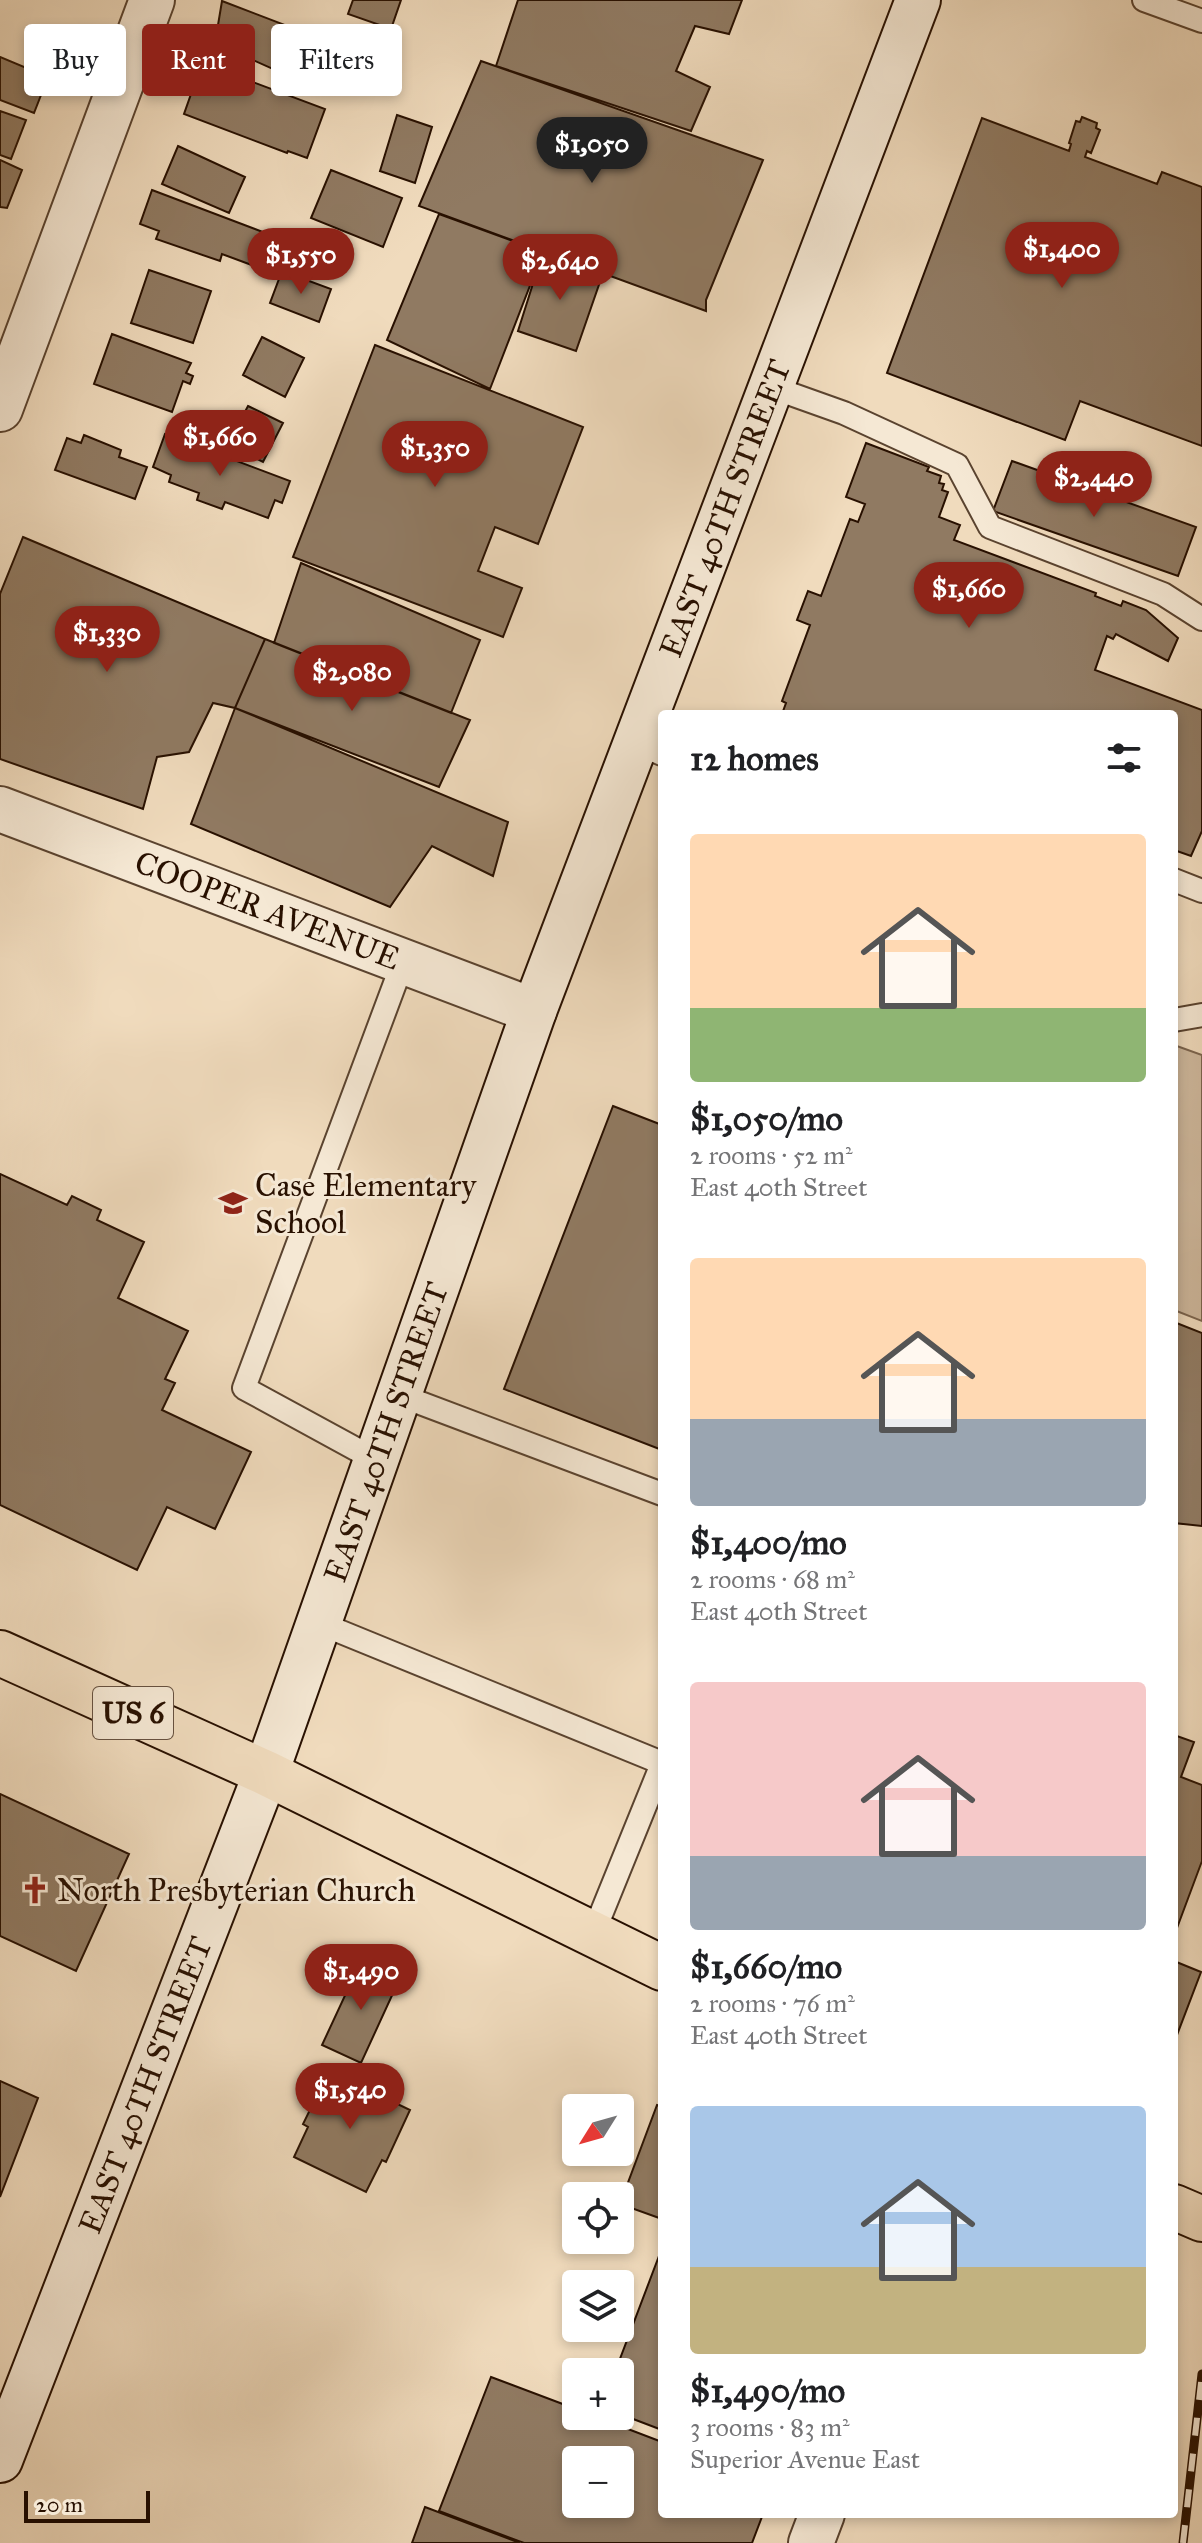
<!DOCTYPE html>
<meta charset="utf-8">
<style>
:root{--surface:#fff;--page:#f6f6f6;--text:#202124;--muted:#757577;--accent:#8f2418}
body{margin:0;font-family:"IM FELL Great Primer",serif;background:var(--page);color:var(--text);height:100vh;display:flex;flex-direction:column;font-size:30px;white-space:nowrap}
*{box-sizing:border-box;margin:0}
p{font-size:26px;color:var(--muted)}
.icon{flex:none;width:44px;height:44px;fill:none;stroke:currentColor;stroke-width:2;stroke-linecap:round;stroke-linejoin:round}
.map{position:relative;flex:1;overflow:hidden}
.side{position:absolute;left:658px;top:710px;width:520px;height:1808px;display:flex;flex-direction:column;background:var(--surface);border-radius:8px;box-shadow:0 4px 12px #0003}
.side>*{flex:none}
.top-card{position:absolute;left:24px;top:24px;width:514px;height:72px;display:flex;gap:16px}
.needle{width:52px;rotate:233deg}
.controls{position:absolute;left:562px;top:2094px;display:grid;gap:16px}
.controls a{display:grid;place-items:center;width:72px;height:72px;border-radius:8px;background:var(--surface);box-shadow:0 4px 12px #0003;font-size:40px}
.scale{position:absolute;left:24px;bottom:20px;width:126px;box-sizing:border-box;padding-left:8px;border:4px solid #281000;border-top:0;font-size:22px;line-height:28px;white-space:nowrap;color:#281000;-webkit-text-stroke:6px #f5e8d4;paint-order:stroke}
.price{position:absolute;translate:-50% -68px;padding:0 18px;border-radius:28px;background:var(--accent);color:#fff;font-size:26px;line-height:52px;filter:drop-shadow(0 2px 4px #0008)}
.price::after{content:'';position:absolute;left:50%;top:48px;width:24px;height:18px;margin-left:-12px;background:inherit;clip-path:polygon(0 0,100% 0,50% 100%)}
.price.on{background:#222;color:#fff}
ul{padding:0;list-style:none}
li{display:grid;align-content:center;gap:16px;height:424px;padding:0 32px}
li span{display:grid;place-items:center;height:248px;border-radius:8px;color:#555}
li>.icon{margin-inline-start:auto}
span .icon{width:144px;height:144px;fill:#fffc;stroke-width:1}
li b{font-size:34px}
h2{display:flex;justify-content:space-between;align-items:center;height:96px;padding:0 32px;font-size:34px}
.chip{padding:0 28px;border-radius:8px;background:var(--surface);box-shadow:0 4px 12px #0003;font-size:28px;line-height:72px}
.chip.on{background:var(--accent);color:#fff}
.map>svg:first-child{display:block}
.green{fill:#ceb89d;stroke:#7b644e;stroke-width:2}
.building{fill:#907a62;stroke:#281000;stroke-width:2;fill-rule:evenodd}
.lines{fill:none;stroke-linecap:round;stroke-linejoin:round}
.lane-casing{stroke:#5a432f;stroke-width:26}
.street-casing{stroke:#5a432f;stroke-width:48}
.secondary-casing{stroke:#281000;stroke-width:48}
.primary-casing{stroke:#281000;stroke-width:48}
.lane{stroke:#f5e8d4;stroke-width:22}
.street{stroke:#f5e8d4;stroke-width:44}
.secondary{stroke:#f5e8d4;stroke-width:44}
.primary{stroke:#f0dbbd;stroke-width:44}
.rail-casing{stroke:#281000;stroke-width:9}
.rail{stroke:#f5e8d4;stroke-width:6;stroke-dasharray:18;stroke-linecap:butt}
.labels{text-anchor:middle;stroke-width:6;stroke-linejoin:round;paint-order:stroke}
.shield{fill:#f5e8d4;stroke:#665140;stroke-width:2}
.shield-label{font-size:30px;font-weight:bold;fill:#281000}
.street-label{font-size:32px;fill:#281000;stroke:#f5e8d4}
.poi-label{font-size:32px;fill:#281000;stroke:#f5e8d4;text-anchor:start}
</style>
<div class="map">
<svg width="1202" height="2543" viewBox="0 0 1202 2543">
<rect width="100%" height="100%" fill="#f0dbbd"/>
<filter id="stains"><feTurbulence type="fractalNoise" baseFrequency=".0025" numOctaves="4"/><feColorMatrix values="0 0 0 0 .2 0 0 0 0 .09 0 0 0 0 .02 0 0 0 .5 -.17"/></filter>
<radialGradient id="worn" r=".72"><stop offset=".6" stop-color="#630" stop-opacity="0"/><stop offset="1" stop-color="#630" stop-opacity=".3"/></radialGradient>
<path class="green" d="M1174 1045 1202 1055V1321L1174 1310Z"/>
<path class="building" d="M353 0H401L391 29 348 14Z
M518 0H742L729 34 695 26 676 71 710 87 691 131 496 66Z
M222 1 298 30 284 74 215 43Z
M0 57 48 77 34 113 0 100Z
M481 61 763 160 706 300V311L419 206Z
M202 63 325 109 307 158 288 151 287 153 184 114Z
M0 111 26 120 11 159 0 155Z
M397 115 432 127 415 183 380 171Z
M1082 117 1097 123 1096 128 1100 130 1091 153 1087 151 1085 157 1157 184 1162 172 1202 187V446L1080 401 1065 440 887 373 982 118 1069 151 1071 144 1069 143 1076 121 1080 122Z
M178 146 245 177 229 213 162 184Z
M0 160 22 170 7 208 0 207Z
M331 170 402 198 383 247 311 218Z
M152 190 276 237 265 270 222 254 220 261 156 239 159 231 140 224Z
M439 214 543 252 490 389 387 340Z
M543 252 603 273 576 351 518 331Z
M149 270 211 291 193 343 131 323Z
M282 271 331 289 319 322 270 303Z
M112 334 191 363 186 373 193 376 190 384 183 381 172 412 94 384Z
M262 337 304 358 285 397 243 375Z
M375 345 583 427 538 544 495 527 478 571 522 588 503 637 293 557Z
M248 406 283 423 263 462 228 444Z
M165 434 290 481 282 503 275 500 268 518 225 502 222 509 197 500 199 493 169 482 171 475 153 467Z
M84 435 121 450 119 457 147 467 135 499 55 470 67 438 81 443Z
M866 443 929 467 927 471 941 476 939 483 944 484 942 490 948 492 939 517 960 525 954 540 1096 593 1095 596 1121 606 1123 601 1146 610 1178 638 1168 661 1116 634 1113 639 1107 636 1095 670 1202 710V831L1191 856 1174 850V714H782L786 703 782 701 810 625 797 620 808 591 821 596 850 519 858 522 865 504 846 497Z
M1012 461 1196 527 1178 576 993 511Z
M23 537 265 639 235 708 213 703 189 752 157 757 143 809 0 759V594Z
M301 563 480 640 451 713 274 643Z
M265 639 470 720 439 787 235 708Z
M235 708 508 822 493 876 432 846 390 907 191 824Z
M613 1106 662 1125V1450L504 1389Z
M0 1174 67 1205 72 1196 101 1210 97 1220 144 1242 118 1298 188 1331 165 1379 175 1383 162 1410 251 1452 215 1529 167 1507 137 1570 0 1505Z
M1174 1322 1202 1333V1526L1174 1523Z
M1174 1735 1194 1742 1181 1777 1202 1785V1861L1174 1936Z
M0 1794 129 1854 76 1971 0 1936Z
M361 1961 400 1978 361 2063 322 2045Z
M1174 1961 1201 1972 1177 2035 1174 2034Z
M329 2071 410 2110 386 2162 382 2160 366 2192 294 2157 308 2127 303 2124Z
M0 2081 38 2098 0 2197Z
M657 2105 662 2107V2219L620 2204Z
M662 2248V2430L620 2414V2372H615Z
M491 2377 576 2409V2416H594L662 2442V2514H763L752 2543H524L439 2511ZM576 2460H620V2504H576Z
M425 2507 520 2543H412Z"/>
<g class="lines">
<defs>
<path id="lane" d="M1144 0 1202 21
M771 387 844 413 957 465 990 527 1163 594 1202 619
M636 743 662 754
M1174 880 1202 891
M1174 1020 1202 1015
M399 1395 662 1494
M376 1460 244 1388 403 962
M319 1623 662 1763
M593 1934 662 1764"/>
<g id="street">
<path d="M0 409 152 0"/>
<path id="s1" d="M0 809 534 1011"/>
<path d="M811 2543 822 2514"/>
</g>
<g id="secondary">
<path id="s2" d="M0 2460 266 1773 534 1011 918 0"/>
</g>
<path id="primary" d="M0 1653 266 1773 662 1968
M1174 2207 1202 2219"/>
</defs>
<use href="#lane" class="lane-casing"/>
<use href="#street" class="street-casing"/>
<use href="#secondary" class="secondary-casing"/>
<use href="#primary" class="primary-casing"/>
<use href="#lane" class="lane"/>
<use href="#street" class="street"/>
<use href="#secondary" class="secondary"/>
<use href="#primary" class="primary"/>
<defs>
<path id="rail" d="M1183 2543 1202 2374"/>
</defs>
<use href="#rail" class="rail-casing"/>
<use href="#rail" class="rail"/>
</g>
<defs>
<symbol id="school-bare" viewBox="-9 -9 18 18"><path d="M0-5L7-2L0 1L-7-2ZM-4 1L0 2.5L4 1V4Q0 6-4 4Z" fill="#8f2418" stroke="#f5e8d4" stroke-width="2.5" paint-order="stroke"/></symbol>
<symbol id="church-bare" viewBox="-9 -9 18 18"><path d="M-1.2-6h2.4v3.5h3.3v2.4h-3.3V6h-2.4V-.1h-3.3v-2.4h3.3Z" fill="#8f2418" stroke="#f5e8d4" stroke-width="2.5" paint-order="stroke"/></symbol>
</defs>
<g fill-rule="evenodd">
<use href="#school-bare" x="213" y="1183" width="40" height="40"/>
<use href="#church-bare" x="15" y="1870" width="40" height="40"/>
</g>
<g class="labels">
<rect class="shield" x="93" y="1687" width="80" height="52" rx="6"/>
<g class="shield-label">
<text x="133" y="1723">US 6</text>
</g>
<g class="street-label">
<text dy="11" stroke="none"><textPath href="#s2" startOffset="2082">EAST 40TH STREET</textPath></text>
<text dy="11" stroke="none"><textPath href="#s1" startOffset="286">COOPER AVENUE</textPath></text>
<text dy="11" stroke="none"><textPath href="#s2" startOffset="1098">EAST 40TH STREET</textPath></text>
<text dy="11" stroke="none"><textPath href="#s2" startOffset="402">EAST 40TH STREET</textPath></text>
</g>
<g class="poi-label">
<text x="255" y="1196">Case Elementary<tspan x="255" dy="37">School</tspan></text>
<text x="57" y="1901">North Presbyterian Church</text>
</g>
</g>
<rect width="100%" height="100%" filter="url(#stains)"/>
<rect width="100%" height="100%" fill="url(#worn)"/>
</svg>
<div class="controls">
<a><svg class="needle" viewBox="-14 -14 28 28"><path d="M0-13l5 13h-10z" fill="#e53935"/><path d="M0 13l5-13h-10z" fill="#757577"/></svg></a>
<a><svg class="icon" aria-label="locate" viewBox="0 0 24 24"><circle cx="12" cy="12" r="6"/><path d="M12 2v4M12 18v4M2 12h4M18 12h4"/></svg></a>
<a><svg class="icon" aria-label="layers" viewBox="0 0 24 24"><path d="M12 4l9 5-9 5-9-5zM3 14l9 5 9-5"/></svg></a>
<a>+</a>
<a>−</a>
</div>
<div class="scale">20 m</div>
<b class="price on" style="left:592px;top:185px">$1,050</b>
<b class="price" style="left:1062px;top:290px">$1,400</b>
<b class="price" style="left:301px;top:296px">$1,550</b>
<b class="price" style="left:560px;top:302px">$2,640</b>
<b class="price" style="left:220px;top:478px">$1,660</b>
<b class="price" style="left:435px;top:489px">$1,350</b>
<b class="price" style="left:1094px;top:519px">$2,440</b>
<b class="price" style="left:969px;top:630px">$1,660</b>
<b class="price" style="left:107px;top:674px">$1,330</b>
<b class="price" style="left:352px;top:713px">$2,080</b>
<b class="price" style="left:361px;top:2012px">$1,490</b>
<b class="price" style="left:350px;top:2131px">$1,540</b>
<div class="top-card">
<a class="chip">Buy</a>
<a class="chip on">Rent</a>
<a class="chip">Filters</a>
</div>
<section class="side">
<h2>12 homes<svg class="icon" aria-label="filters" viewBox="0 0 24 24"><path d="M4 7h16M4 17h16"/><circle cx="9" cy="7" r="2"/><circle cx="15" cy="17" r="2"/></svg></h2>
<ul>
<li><span style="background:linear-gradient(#ffd9b3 70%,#8fb573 0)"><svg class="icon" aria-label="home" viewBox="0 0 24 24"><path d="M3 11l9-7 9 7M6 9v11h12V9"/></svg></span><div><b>$1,050/mo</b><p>2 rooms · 52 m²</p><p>East 40th Street</p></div></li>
<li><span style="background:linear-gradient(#ffd9b3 65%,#9aa5b1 0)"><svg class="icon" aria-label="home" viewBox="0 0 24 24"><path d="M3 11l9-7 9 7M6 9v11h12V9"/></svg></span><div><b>$1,400/mo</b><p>2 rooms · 68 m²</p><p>East 40th Street</p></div></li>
<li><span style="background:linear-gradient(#f6c9c9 70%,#9aa5b1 0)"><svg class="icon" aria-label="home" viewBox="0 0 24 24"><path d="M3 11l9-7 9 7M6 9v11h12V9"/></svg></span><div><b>$1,660/mo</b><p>2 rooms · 76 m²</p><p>East 40th Street</p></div></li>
<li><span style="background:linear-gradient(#a9c7e8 65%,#c2b280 0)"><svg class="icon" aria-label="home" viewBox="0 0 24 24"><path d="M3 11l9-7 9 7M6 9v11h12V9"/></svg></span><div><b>$1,490/mo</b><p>3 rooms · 83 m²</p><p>Superior Avenue East</p></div></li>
</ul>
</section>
</div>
